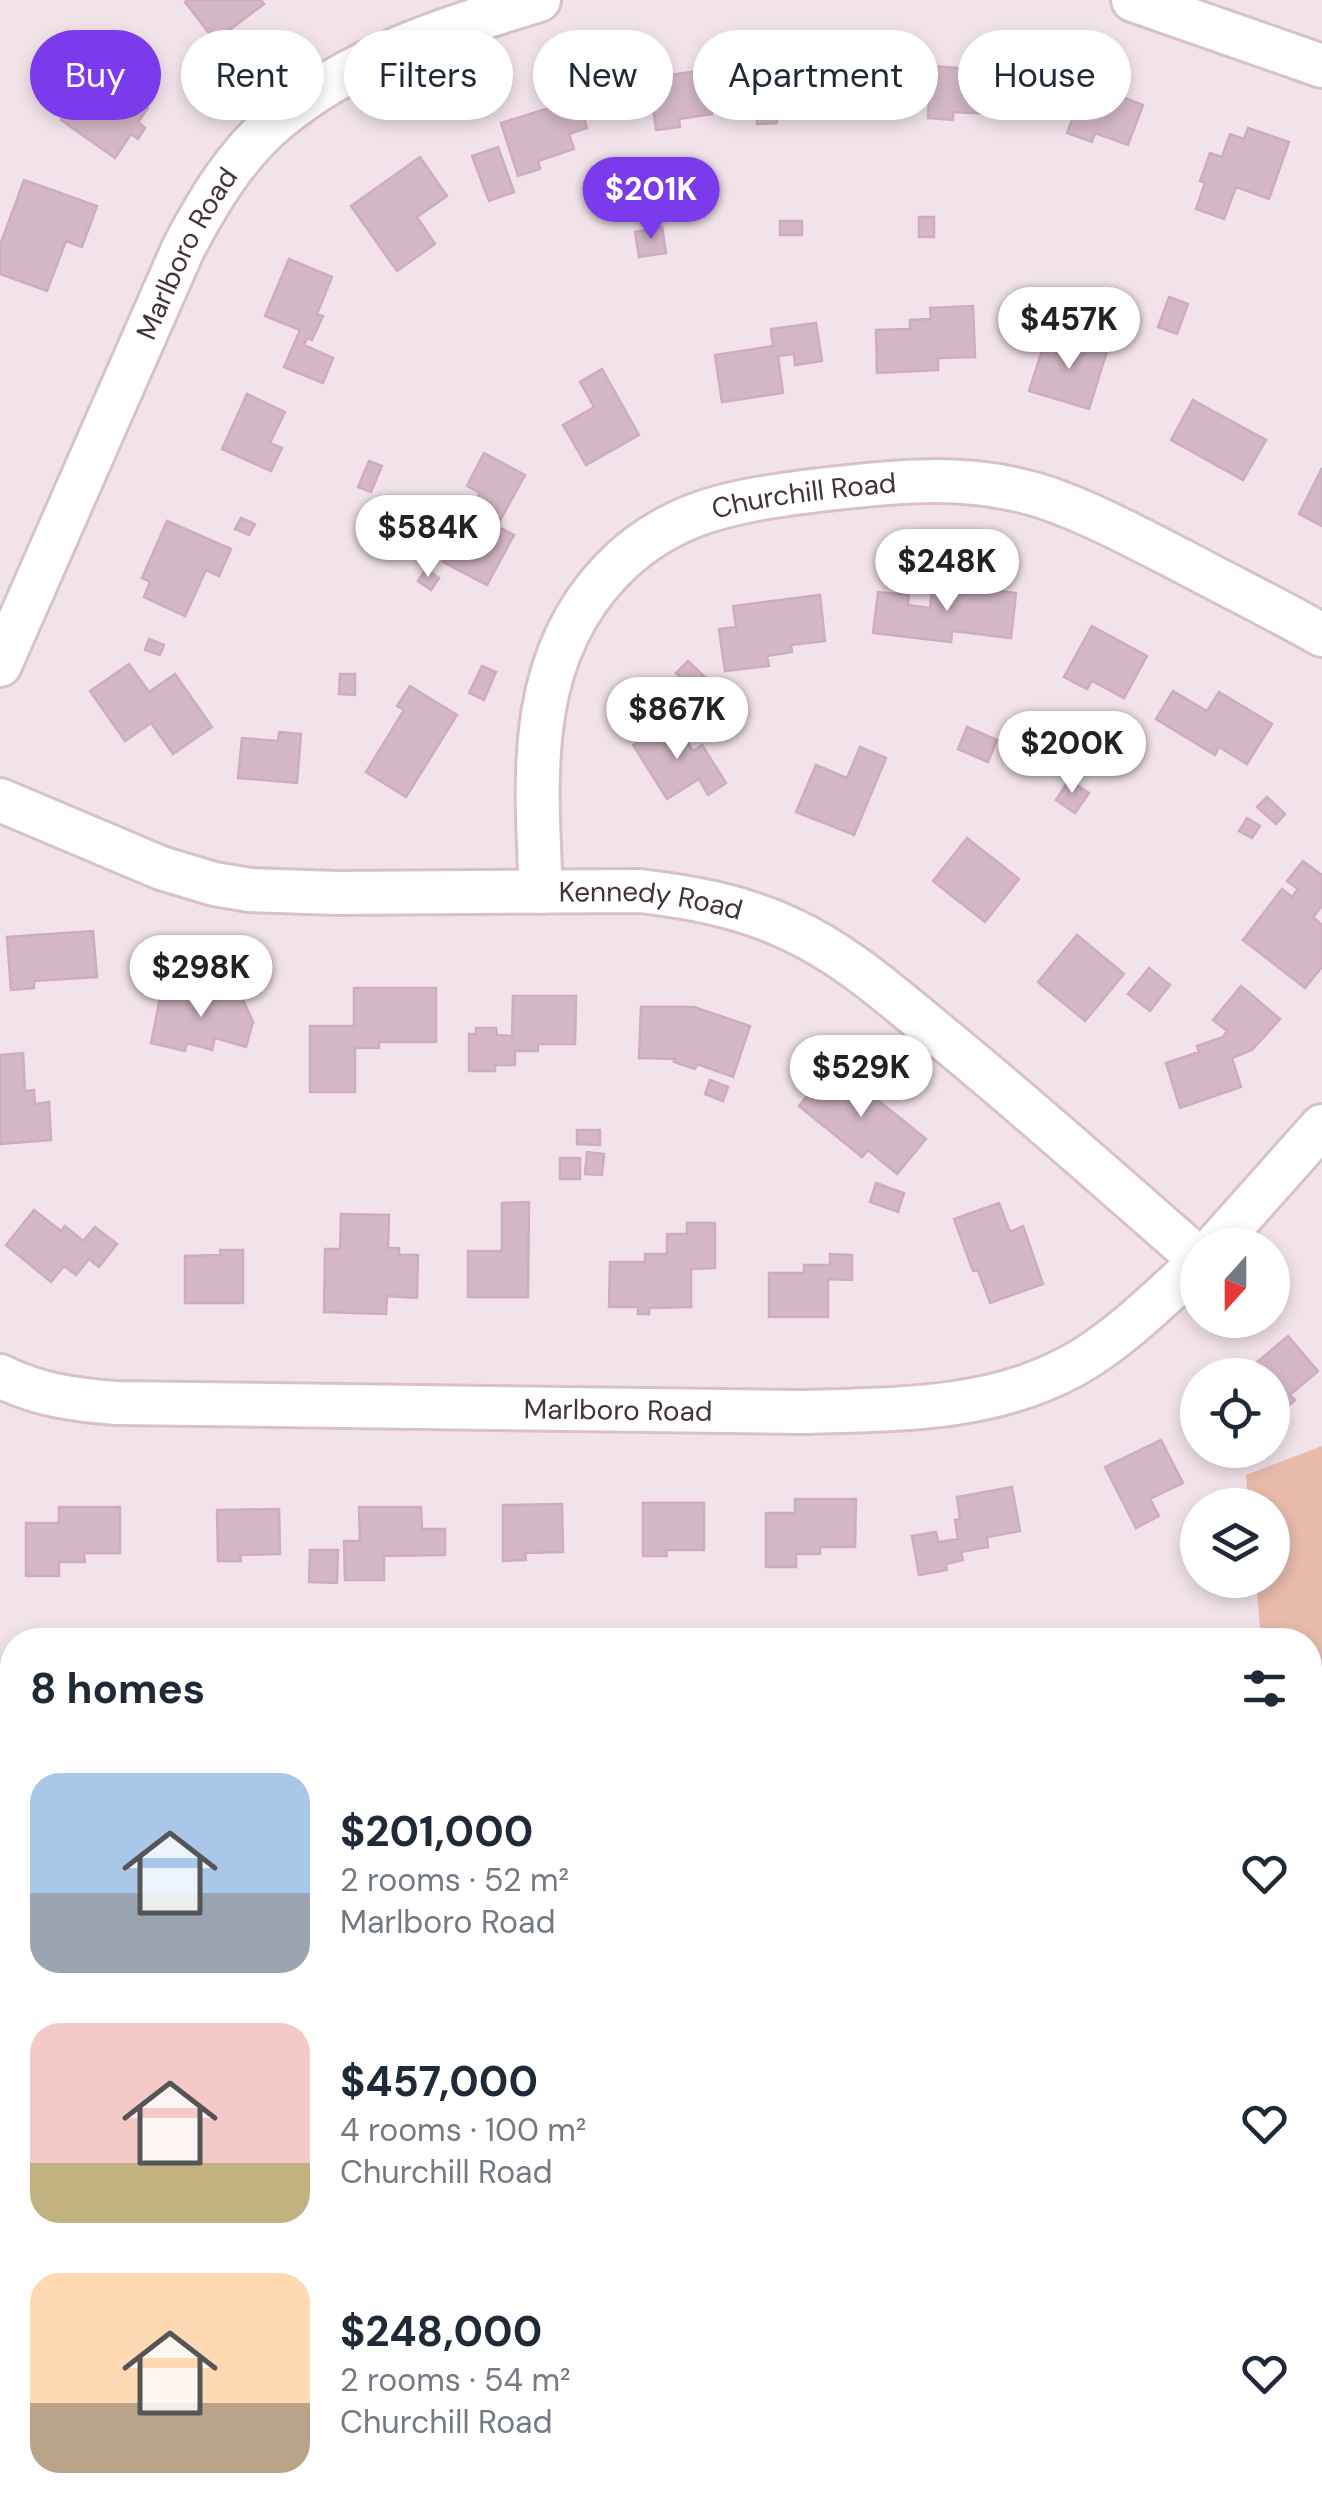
<!DOCTYPE html>
<meta charset="utf-8">
<style>
:root{--surface:#fff;--page:#f2f2f3;--text:#1f2937;--muted:#747a83;--accent:#7c3aed}
body{margin:0;font-family:"DM Sans",sans-serif;background:var(--page);color:var(--text);height:100vh;display:flex;flex-direction:column;font-size:38px;white-space:nowrap}
*{box-sizing:border-box;margin:0}
p{font-size:32px;color:var(--muted)}
.icon{flex:none;width:55px;height:55px;fill:none;stroke:currentColor;stroke-width:2;stroke-linecap:round;stroke-linejoin:round}
.map{position:relative;flex:1;overflow:hidden}
.side{position:absolute;left:0px;top:1628px;width:1322px;height:892px;display:flex;flex-direction:column;background:var(--surface);border-radius:40px 40px 0 0;box-shadow:0 5px 15px #0003}
.side>*{flex:none}
.banner{position:absolute;left:30px;top:30px;width:1262px;height:90px;display:flex;gap:20px}
.needle{width:65px;rotate:201deg}
.fabs{position:absolute;left:1180px;top:1228px;display:grid;gap:20px}
.fabs a{display:grid;place-items:center;width:110px;height:110px;border-radius:50%;background:var(--surface);box-shadow:0 5px 15px #0003;font-size:50px}
.price{position:absolute;translate:-50% -85px;padding:0 22px;border-radius:35px;background:#fff;color:#222;font-size:32px;line-height:65px;filter:drop-shadow(0 2px 5px #0008)}
.price::after{content:'';position:absolute;left:50%;top:60px;width:30px;height:22px;margin-left:-15px;background:inherit;clip-path:polygon(0 0,100% 0,50% 100%)}
.price.active{background:var(--accent);color:#fff}
ul{padding:0;list-style:none}
li{display:flex;align-items:center;gap:30px;height:250px;padding:0 30px}
li span{display:grid;place-items:center;flex:none;width:280px;height:200px;border-radius:30px;color:#555}
li>.icon{margin-inline-start:auto}
span .icon{width:120px;height:120px;fill:#fffc;stroke-width:1}
li b{font-size:42px}
h2{display:flex;justify-content:space-between;align-items:center;height:120px;padding:0 30px;font-size:42px}
.chip{padding:0 35px;border-radius:45px;background:var(--surface);box-shadow:0 5px 15px #0003;font-size:35px;line-height:90px}
.chip.active{background:var(--accent);color:#fff}
.map>svg:first-child{display:block}
.green{fill:#e8bbaa}
.building{fill:#d4b8c8;stroke:#cfacc0;stroke-width:2.5}
.lines{fill:none;stroke-linecap:round;stroke-linejoin:round}
.street-casing{stroke:#d9c0cd;stroke-width:48}
.street{stroke:#fff;stroke-width:42}
.labels{text-anchor:middle;stroke-width:9;stroke-linejoin:round;paint-order:stroke}
.street-label{font-size:28px;fill:#44333d;stroke:#fff}
</style>
<div class="map">
<svg width="1322" height="2519" viewBox="0 0 1322 2519">
<rect width="100%" height="100%" fill="#f2e3eb"/>
<path class="green" d="M1322 1446V1726L1310 1728V1640H1261L1256 1580H1272V1505H1248L1246 1475Z
M1322 2169V2519H1246L1243 2508H1310V2170Z"/>
<path class="building" d="M187 0H261L264 4 215 41 185 2Z
M854 56 855 100 820 101V111H793L791 58Z
M931 66 994 71 991 114 953 112V120L928 118Z
M706 70 712 114 679 119 680 127 656 130 649 78Z
M96 71 148 108 138 122 145 128 138 139 131 134 115 158 61 120Z
M1086 83 1143 105 1128 145 1095 133 1092 142 1067 133Z
M578 99 587 128 569 134 574 149 538 161 540 169 518 176 501 123Z
M777 102V123L757 124 756 103Z
M1248 128 1289 142 1269 199 1236 187 1224 219 1196 209 1205 183 1200 181 1210 153 1222 157 1230 134 1244 139Z
M498 147 514 192 489 201 472 156Z
M420 157 447 196 417 217 435 244 397 271 351 206Z
M24 180 97 206 82 247 66 241 47 291 0 274V245Z
M919 217H934V237H919Z
M780 221H802V235H780Z
M662 227 666 253 639 257 635 232Z
M289 259 332 277 317 314 323 316 312 340 307 338 304 345 333 358 323 383 284 367 300 330 265 316Z
M1169 297 1188 304 1177 334 1158 327Z
M973 306 975 357 938 358V370L877 373 876 330 910 329V320L931 319 930 308Z
M816 323 822 361 795 365 794 354 778 356 783 393 722 402 715 355 773 346 771 329Z
M1046 338 1078 347 1081 339 1108 348 1089 409 1029 391Z
M602 369 639 435 586 465 563 425 594 407 580 382Z
M247 394 285 412 270 443 282 448 271 471 222 449Z
M1193 400 1266 440 1243 480 1171 440Z
M484 453 525 475 497 526 514 535 487 585 443 562 480 493 467 486Z
M369 461 382 466 371 492 358 487Z
M1322 468V526L1299 514Z
M241 518 255 524 249 535 235 529Z
M167 521 231 549 219 576 206 570 185 616 144 597 150 582 142 578Z
M426 569 439 578 431 590 418 581Z
M933 583 1016 593 1011 638 952 631 951 642 873 633 878 592 909 595 908 605 930 608Z
M820 595 825 641 791 645 792 652 767 656 769 666 725 671 719 629 736 627 733 606Z
M1092 626 1147 656 1124 698 1092 681 1087 689 1064 677Z
M149 639 164 645 160 655 145 650Z
M688 661 705 677 693 689 676 673Z
M129 664 149 692 175 674 212 727 173 754 151 723 125 741 90 691Z
M482 666 496 672 484 700 469 693Z
M340 674H355V695L339 694Z
M410 686 457 715 406 797 366 772 404 710 397 706Z
M1173 691 1207 711 1219 692 1272 724 1247 764 1219 747 1215 755 1156 719Z
M674 720 693 751 702 745 726 783 708 795 699 779 667 799 633 745Z
M967 727 997 740 988 762 958 749Z
M279 732 301 734 297 783 238 778 242 738 278 741Z
M860 747 886 758 854 835 796 812 816 765 847 778Z
M1069 780 1089 793 1075 813 1056 800Z
M1267 797 1285 814 1276 824 1257 807Z
M1247 818 1260 826 1252 838 1239 831Z
M967 838 1019 879 985 922 933 881Z
M1303 861 1322 875V906L1313 917 1322 925V967L1305 988 1243 940 1282 889 1292 897 1298 889 1287 881Z
M93 931 97 977 34 981V988L11 990 7 937Z
M1077 935 1124 974 1085 1021 1038 982Z
M1149 968 1170 985 1150 1011 1128 994Z
M1241 986 1280 1019 1252 1050 1232 1058 1241 1087 1180 1108 1166 1063 1199 1052 1197 1046 1223 1037 1227 1031 1213 1020Z
M162 988 200 997 202 989 242 997 253 1022 246 1047 215 1038 212 1050 187 1043 185 1051 151 1043Z
M354 988H436V1042H379V1048H355V1092H310V1026H354Z
M513 996H576L575 1044H538V1051H515V1065H495V1071H469V1034H476V1028H496L497 1035 512 1036Z
M641 1007H694L750 1026 733 1077 697 1064 695 1069 674 1062 675 1059 639 1058Z
M23 1053 25 1091 34 1090 35 1104 49 1102 51 1140 0 1144V1055Z
M833 1064 926 1139 897 1174 868 1150 862 1157 799 1106Z
M710 1080 728 1087 723 1101 705 1094Z
M577 1130H600V1145L577 1144Z
M587 1152 604 1154 602 1175 585 1174Z
M560 1158H580V1179H560Z
M876 1183 904 1193 898 1212 870 1202Z
M529 1202 528 1297H468V1251H502V1203Z
M999 1203 1010 1232 1023 1226 1043 1284 990 1303 978 1270 973 1271 954 1219Z
M34 1210 61 1231 65 1226 83 1241 95 1227 117 1244 99 1267 89 1259 76 1275 64 1266 51 1282 6 1245Z
M341 1214 389 1215 388 1248H399V1255H418L417 1298 387 1296 386 1314 324 1312 325 1249H340Z
M687 1223H715V1268L691 1269V1307L649 1308V1314H638V1307H609L610 1262H645V1254H667V1234H687Z
M220 1250H243V1303H185V1256L221 1255Z
M830 1254 852 1255V1280L828 1279V1317H769V1273H804V1265H830Z
M1288 1336 1318 1371 1290 1395 1295 1400 1275 1418 1272 1375H1242Z
M1161 1440 1183 1483 1150 1499 1159 1516 1136 1528 1105 1467Z
M1012 1487 1020 1531 987 1537 988 1547 961 1552 963 1560 946 1564 947 1570 919 1575 912 1536 936 1532 938 1542 958 1539 955 1520 960 1519 957 1497Z
M795 1499H856L855 1547H820V1554H796V1567H766V1513H795Z
M643 1503H704V1550H666L667 1556H643Z
M562 1504 563 1552 525 1553 526 1560 503 1561V1505Z
M59 1507H120V1553H84L85 1562H59V1576H26V1523H59Z
M359 1507H421L422 1529H445V1555L384 1556V1580H345L344 1541H360Z
M279 1509 280 1554 240 1555 241 1561H218L217 1510Z
M310 1550H338L337 1583 309 1582Z
M0 1894H11L10 1965H0Z
M0 2163 12 2164V2217L0 2216Z
M779 2508 780 2519H700V2515Z"/>
<g class="lines">
<defs>
<g id="street">
<path d="M1133 0 1322 66"/>
<path id="s1" d="M0 665 183 249C207 203 236 154 277 120 352 57 448 28 539 0"/>
<path id="s2" d="M0 800 161 868 214 884 250 890 337 893 640 891C691 897 741 906 788 928 846 954 894 998 943 1038 1030 1109 1113 1184 1198 1258"/>
<path id="s3" d="M541 892C536 777 525 660 612 570 634 547 663 528 693 516 732 501 778 495 819 490 895 481 970 473 1044 497 1094 514 1141 540 1188 564 1233 588 1278 610 1322 635"/>
<path d="M1216 1245 1322 1126"/>
<path id="s4" d="M0 1376C38 1395 75 1400 116 1403L800 1412C892 1409 988 1412 1072 1366 1118 1341 1159 1299 1198 1264"/>
<path d="M0 2056 12 2055"/>
<path d="M1310 2104 1322 2102"/>
<path d="M877 2508V2519"/>
</g>
</defs>
<use href="#street" class="street-casing"/>
<use href="#street" class="street"/>
</g>
<g class="labels">
<g class="street-label">
<text dy="10" stroke="none"><textPath href="#s1" startOffset="452">Marlboro Road</textPath></text>
<text dy="10" stroke="none"><textPath href="#s3" startOffset="552">Churchill Road</textPath></text>
<text dy="10" stroke="none"><textPath href="#s2" startOffset="668">Kennedy Road</textPath></text>
<text dy="10" stroke="none"><textPath href="#s4" startOffset="622">Marlboro Road</textPath></text>
</g>
</g>
</svg>
<div class="fabs">
<a><svg class="needle" viewBox="-14 -14 28 28"><path d="M0-13l5 13h-10z" fill="#e53935"/><path d="M0 13l5-13h-10z" fill="#747a83"/></svg></a>
<a><svg class="icon" aria-label="locate" viewBox="0 0 24 24"><circle cx="12" cy="12" r="6"/><path d="M12 2v4M12 18v4M2 12h4M18 12h4"/></svg></a>
<a><svg class="icon" aria-label="layers" viewBox="0 0 24 24"><path d="M12 4l9 5-9 5-9-5zM3 14l9 5 9-5"/></svg></a>
</div>
<b class="price active" style="left:651px;top:242px">$201K</b>
<b class="price" style="left:1069px;top:372px">$457K</b>
<b class="price" style="left:428px;top:580px">$584K</b>
<b class="price" style="left:947px;top:614px">$248K</b>
<b class="price" style="left:677px;top:762px">$867K</b>
<b class="price" style="left:1072px;top:796px">$200K</b>
<b class="price" style="left:201px;top:1020px">$298K</b>
<b class="price" style="left:861px;top:1120px">$529K</b>
<div class="banner">
<a class="chip active">Buy</a>
<a class="chip">Rent</a>
<a class="chip">Filters</a>
<a class="chip">New</a>
<a class="chip">Apartment</a>
<a class="chip">House</a>
</div>
<section class="side">
<h2>8 homes<svg class="icon" aria-label="filters" viewBox="0 0 24 24"><path d="M4 7h16M4 17h16"/><circle cx="9" cy="7" r="2"/><circle cx="15" cy="17" r="2"/></svg></h2>
<ul>
<li><span style="background:linear-gradient(#a9c7e8 60%,#9aa5b1 0)"><svg class="icon" aria-label="home" viewBox="0 0 24 24"><path d="M3 11l9-7 9 7M6 9v11h12V9"/></svg></span><div><b>$201,000</b><p>2 rooms · 52 m²</p><p>Marlboro Road</p></div><svg class="icon" aria-label="heart" viewBox="0 0 24 24"><path d="M12 20l-8-8c-3-5 5-10 8-4 3-6 11-1 8 4z"/></svg></li>
<li><span style="background:linear-gradient(#f6c9c9 70%,#c2b280 0)"><svg class="icon" aria-label="home" viewBox="0 0 24 24"><path d="M3 11l9-7 9 7M6 9v11h12V9"/></svg></span><div><b>$457,000</b><p>4 rooms · 100 m²</p><p>Churchill Road</p></div><svg class="icon" aria-label="heart" viewBox="0 0 24 24"><path d="M12 20l-8-8c-3-5 5-10 8-4 3-6 11-1 8 4z"/></svg></li>
<li><span style="background:linear-gradient(#ffd9b3 65%,#b9a48a 0)"><svg class="icon" aria-label="home" viewBox="0 0 24 24"><path d="M3 11l9-7 9 7M6 9v11h12V9"/></svg></span><div><b>$248,000</b><p>2 rooms · 54 m²</p><p>Churchill Road</p></div><svg class="icon" aria-label="heart" viewBox="0 0 24 24"><path d="M12 20l-8-8c-3-5 5-10 8-4 3-6 11-1 8 4z"/></svg></li>
</ul>
</section>
</div>
